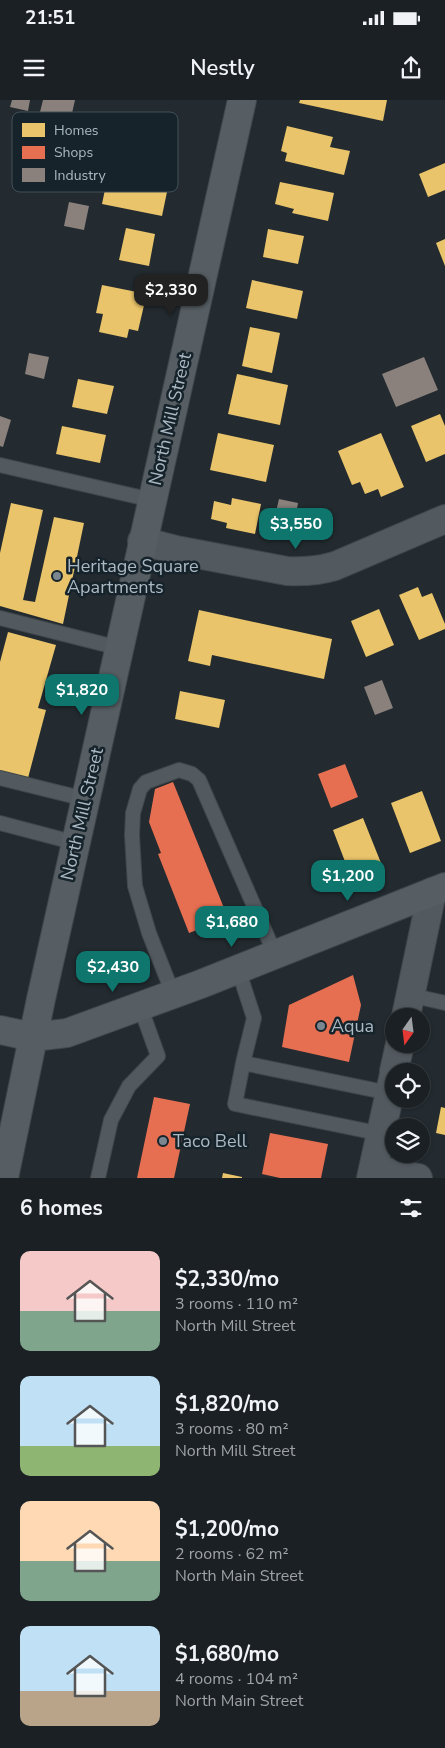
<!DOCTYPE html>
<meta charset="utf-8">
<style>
:root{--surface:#1a2024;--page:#23282c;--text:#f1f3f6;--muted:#9fa3a6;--line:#383e41;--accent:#0f766e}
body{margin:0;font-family:"Nunito Sans",sans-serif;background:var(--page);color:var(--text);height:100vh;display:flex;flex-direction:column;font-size:19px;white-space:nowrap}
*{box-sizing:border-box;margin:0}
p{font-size:16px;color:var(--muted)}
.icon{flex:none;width:28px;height:28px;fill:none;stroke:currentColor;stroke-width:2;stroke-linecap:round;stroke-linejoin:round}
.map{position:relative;height:1078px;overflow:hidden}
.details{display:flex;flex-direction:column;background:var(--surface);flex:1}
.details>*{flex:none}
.needle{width:32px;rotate:194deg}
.tools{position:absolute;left:385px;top:908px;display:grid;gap:10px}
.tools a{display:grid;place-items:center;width:45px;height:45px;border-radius:50%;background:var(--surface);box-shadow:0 1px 4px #0004,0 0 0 1px var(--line);font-size:25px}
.price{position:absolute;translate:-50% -42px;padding:0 11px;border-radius:10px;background:var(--accent);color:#fff;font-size:16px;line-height:32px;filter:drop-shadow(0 1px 2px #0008)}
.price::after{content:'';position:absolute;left:50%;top:30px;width:15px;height:11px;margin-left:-8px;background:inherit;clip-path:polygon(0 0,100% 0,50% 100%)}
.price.current{background:#222;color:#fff}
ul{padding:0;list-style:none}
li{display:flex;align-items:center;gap:15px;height:125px;padding:0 20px}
li span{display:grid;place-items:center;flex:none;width:140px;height:100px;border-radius:10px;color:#555}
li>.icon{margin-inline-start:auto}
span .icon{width:60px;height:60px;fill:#fffc;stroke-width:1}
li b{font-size:21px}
h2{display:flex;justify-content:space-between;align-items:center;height:60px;padding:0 20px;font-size:21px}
.status{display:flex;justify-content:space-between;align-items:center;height:35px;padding:0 25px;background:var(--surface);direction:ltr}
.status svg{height:14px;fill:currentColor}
header{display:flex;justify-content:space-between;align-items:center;height:65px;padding:0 20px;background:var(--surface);font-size:22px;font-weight:600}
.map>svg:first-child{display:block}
.homes{fill:#e9c46a}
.shops{fill:#e76f51}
.industry{fill:#8a817c}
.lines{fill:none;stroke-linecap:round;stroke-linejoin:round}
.lane-casing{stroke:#40474b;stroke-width:16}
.street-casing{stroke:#40474b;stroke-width:30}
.secondary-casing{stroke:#40474b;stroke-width:30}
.lane{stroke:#52595f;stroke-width:14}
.street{stroke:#52595f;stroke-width:28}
.secondary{stroke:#565e63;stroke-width:28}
.poi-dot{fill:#7b8790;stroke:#16232a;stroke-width:2}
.labels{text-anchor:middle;stroke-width:5;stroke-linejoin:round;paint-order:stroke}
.street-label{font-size:18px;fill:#aab9c4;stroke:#16232a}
.poi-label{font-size:18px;fill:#aab9c4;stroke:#16232a;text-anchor:start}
.key{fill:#16232a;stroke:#425058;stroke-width:1}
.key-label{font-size:14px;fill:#aab9c4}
</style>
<div class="status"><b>21:51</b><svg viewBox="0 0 49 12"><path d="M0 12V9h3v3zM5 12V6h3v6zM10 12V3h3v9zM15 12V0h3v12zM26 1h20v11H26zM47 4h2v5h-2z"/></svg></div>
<header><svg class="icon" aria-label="menu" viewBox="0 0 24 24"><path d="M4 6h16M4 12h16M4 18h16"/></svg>Nestly<svg class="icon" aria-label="share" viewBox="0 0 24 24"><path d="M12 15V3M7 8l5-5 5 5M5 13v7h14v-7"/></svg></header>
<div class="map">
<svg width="445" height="1078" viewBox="0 0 445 1078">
<rect width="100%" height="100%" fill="#232b30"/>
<path class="homes" d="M300 0H387L383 21 299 3Z
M287 26 333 37 330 47 350 51 344 75 285 61 287 53 281 51Z
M445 63V90L428 97 419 74Z
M108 75 168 87 162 116 102 104Z
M280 82 334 93 328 121 292 113 294 109 275 104Z
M126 128 155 134 149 166 119 160Z
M268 129 304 136 298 164 263 157Z
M445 139V166L436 143Z
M252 180 303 191 297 219 246 208Z
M102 185 137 192 136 199 145 201 138 231 129 229 127 238 99 232 103 214 96 213Z
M250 227 280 233 272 273 242 266Z
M237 274 288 285 280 325 228 314Z
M78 279 114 286 107 314 72 307Z
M440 314 445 326V354L426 362 411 326Z
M62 326 106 335 100 363 56 354Z
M218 333 274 345 266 382 210 370Z
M381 333 404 387 381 397 378 389 365 394 360 382 352 385 338 351Z
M232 398 261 404 255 434 226 428 227 423 211 419 214 401 231 405Z
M11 403 43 410 23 500 35 502 54 417 84 423 63 524 0 506V453Z
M418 487 422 497 432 493 445 524V529L419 540 399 495Z
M379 509 394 545 366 557 351 521Z
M199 510 332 539 324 579 212 555 210 566 188 561Z
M8 532 56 545 38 608 46 610 28 678 0 671V562Z
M180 591 225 600 219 628 175 619Z
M422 691 441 741 410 753 391 703Z
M363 718 383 768 352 780 333 730Z
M441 1007 445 1008V1035L436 1033Z
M223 1073 242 1077V1078H222Z"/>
<path class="shops" d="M345 664 358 697 331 708 318 674Z
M173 682 228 818 189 833 158 754 161 753 149 722 155 689Z
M353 875 361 905 349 962 282 947 289 905Z
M154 997 190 1004 174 1078H137Z
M270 1033 328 1044 321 1078H280L262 1074Z"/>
<path class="industry" d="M12 0H30L28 11 10 7Z
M43 0H75L70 22 39 16Z
M69 102 89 106 84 130 64 126Z
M29 253 49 257 44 279 25 274Z
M424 257 438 290 396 307 382 274Z
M0 316 11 320 3 347 0 346Z
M279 399 298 403 295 420 275 416Z
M382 580 393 608 375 615 364 587Z"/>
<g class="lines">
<defs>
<path id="lane" d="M0 365 152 400
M0 518 119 548
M0 678 85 699
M0 723 76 743
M238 869 254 918 243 963 389 993
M173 894 149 833 135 786 132 735 133 713 140 689 146 682 179 670 192 674 199 680 275 854
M410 895 445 903
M243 963 235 1004 382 1034
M98 1078 111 1020 129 986 158 956 140 906"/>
<path id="street" d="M142 441 176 450 287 471C305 472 318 471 335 466L445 419
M406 916 432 792
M394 971 400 944
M373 1069 418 1078
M371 1078 394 974"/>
<path id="secondary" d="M0 930 33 937 67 933 201 884 445 787
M4 1078 41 899 242 0"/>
</defs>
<use href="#lane" class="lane-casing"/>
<use href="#street" class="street-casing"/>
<use href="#secondary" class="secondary-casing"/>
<use href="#lane" class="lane"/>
<use href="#street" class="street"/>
<use href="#secondary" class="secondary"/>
</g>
<g class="poi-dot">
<circle cx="57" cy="476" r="5"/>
<circle cx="321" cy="926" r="5"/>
<circle cx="163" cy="1041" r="5"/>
</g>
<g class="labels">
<g class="street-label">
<text transform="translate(170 319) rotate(-77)" y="6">North Mill Street</text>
<text transform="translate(82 714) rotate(-77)" y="6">North Mill Street</text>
</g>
<g class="poi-label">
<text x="67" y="472">Heritage Square<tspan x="67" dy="21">Apartments</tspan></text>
<text x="331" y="932">Aqua</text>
<text x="173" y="1047">Taco Bell</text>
</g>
</g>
<rect x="12" y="12" width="166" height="80" rx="8" class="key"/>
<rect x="22" y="23" width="23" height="14" fill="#e9c46a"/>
<rect x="22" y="46" width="23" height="13" fill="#e76f51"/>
<rect x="22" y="68" width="23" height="14" fill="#8a817c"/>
<g class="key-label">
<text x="54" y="35">Homes</text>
<text x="54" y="57">Shops</text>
<text x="54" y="80">Industry</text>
</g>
</svg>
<div class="tools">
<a><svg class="needle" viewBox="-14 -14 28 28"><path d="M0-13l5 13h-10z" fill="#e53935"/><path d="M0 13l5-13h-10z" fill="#9fa3a6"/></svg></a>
<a><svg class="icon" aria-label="locate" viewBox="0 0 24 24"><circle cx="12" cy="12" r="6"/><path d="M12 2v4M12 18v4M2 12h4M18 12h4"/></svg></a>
<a><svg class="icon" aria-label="layers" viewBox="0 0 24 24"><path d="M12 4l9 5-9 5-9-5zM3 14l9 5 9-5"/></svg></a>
</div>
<b class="price current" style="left:171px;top:216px">$2,330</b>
<b class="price" style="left:296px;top:450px">$3,550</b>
<b class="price" style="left:82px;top:616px">$1,820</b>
<b class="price" style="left:348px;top:802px">$1,200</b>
<b class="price" style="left:232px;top:848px">$1,680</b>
<b class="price" style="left:113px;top:893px">$2,430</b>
</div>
<section class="details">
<h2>6 homes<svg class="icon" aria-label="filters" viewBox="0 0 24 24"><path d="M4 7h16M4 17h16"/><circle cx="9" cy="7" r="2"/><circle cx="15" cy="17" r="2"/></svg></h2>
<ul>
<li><span style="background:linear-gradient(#f6c9c9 60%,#7fa58c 0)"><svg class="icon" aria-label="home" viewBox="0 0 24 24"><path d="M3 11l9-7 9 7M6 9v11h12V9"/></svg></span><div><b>$2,330/mo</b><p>3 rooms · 110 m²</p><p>North Mill Street</p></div></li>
<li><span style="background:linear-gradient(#bfe0f5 70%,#8fb573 0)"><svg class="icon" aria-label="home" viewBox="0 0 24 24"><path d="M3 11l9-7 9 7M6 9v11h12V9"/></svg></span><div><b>$1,820/mo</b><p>3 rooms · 80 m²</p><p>North Mill Street</p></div></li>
<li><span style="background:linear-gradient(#ffd9b3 60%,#7fa58c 0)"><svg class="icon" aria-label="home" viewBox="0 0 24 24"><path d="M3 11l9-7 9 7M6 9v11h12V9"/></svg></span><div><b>$1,200/mo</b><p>2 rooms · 62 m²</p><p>North Main Street</p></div></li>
<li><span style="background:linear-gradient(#bfe0f5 65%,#b9a48a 0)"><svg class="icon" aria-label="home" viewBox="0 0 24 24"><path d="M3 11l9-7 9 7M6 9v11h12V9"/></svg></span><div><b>$1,680/mo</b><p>4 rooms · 104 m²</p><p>North Main Street</p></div></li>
</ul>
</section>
